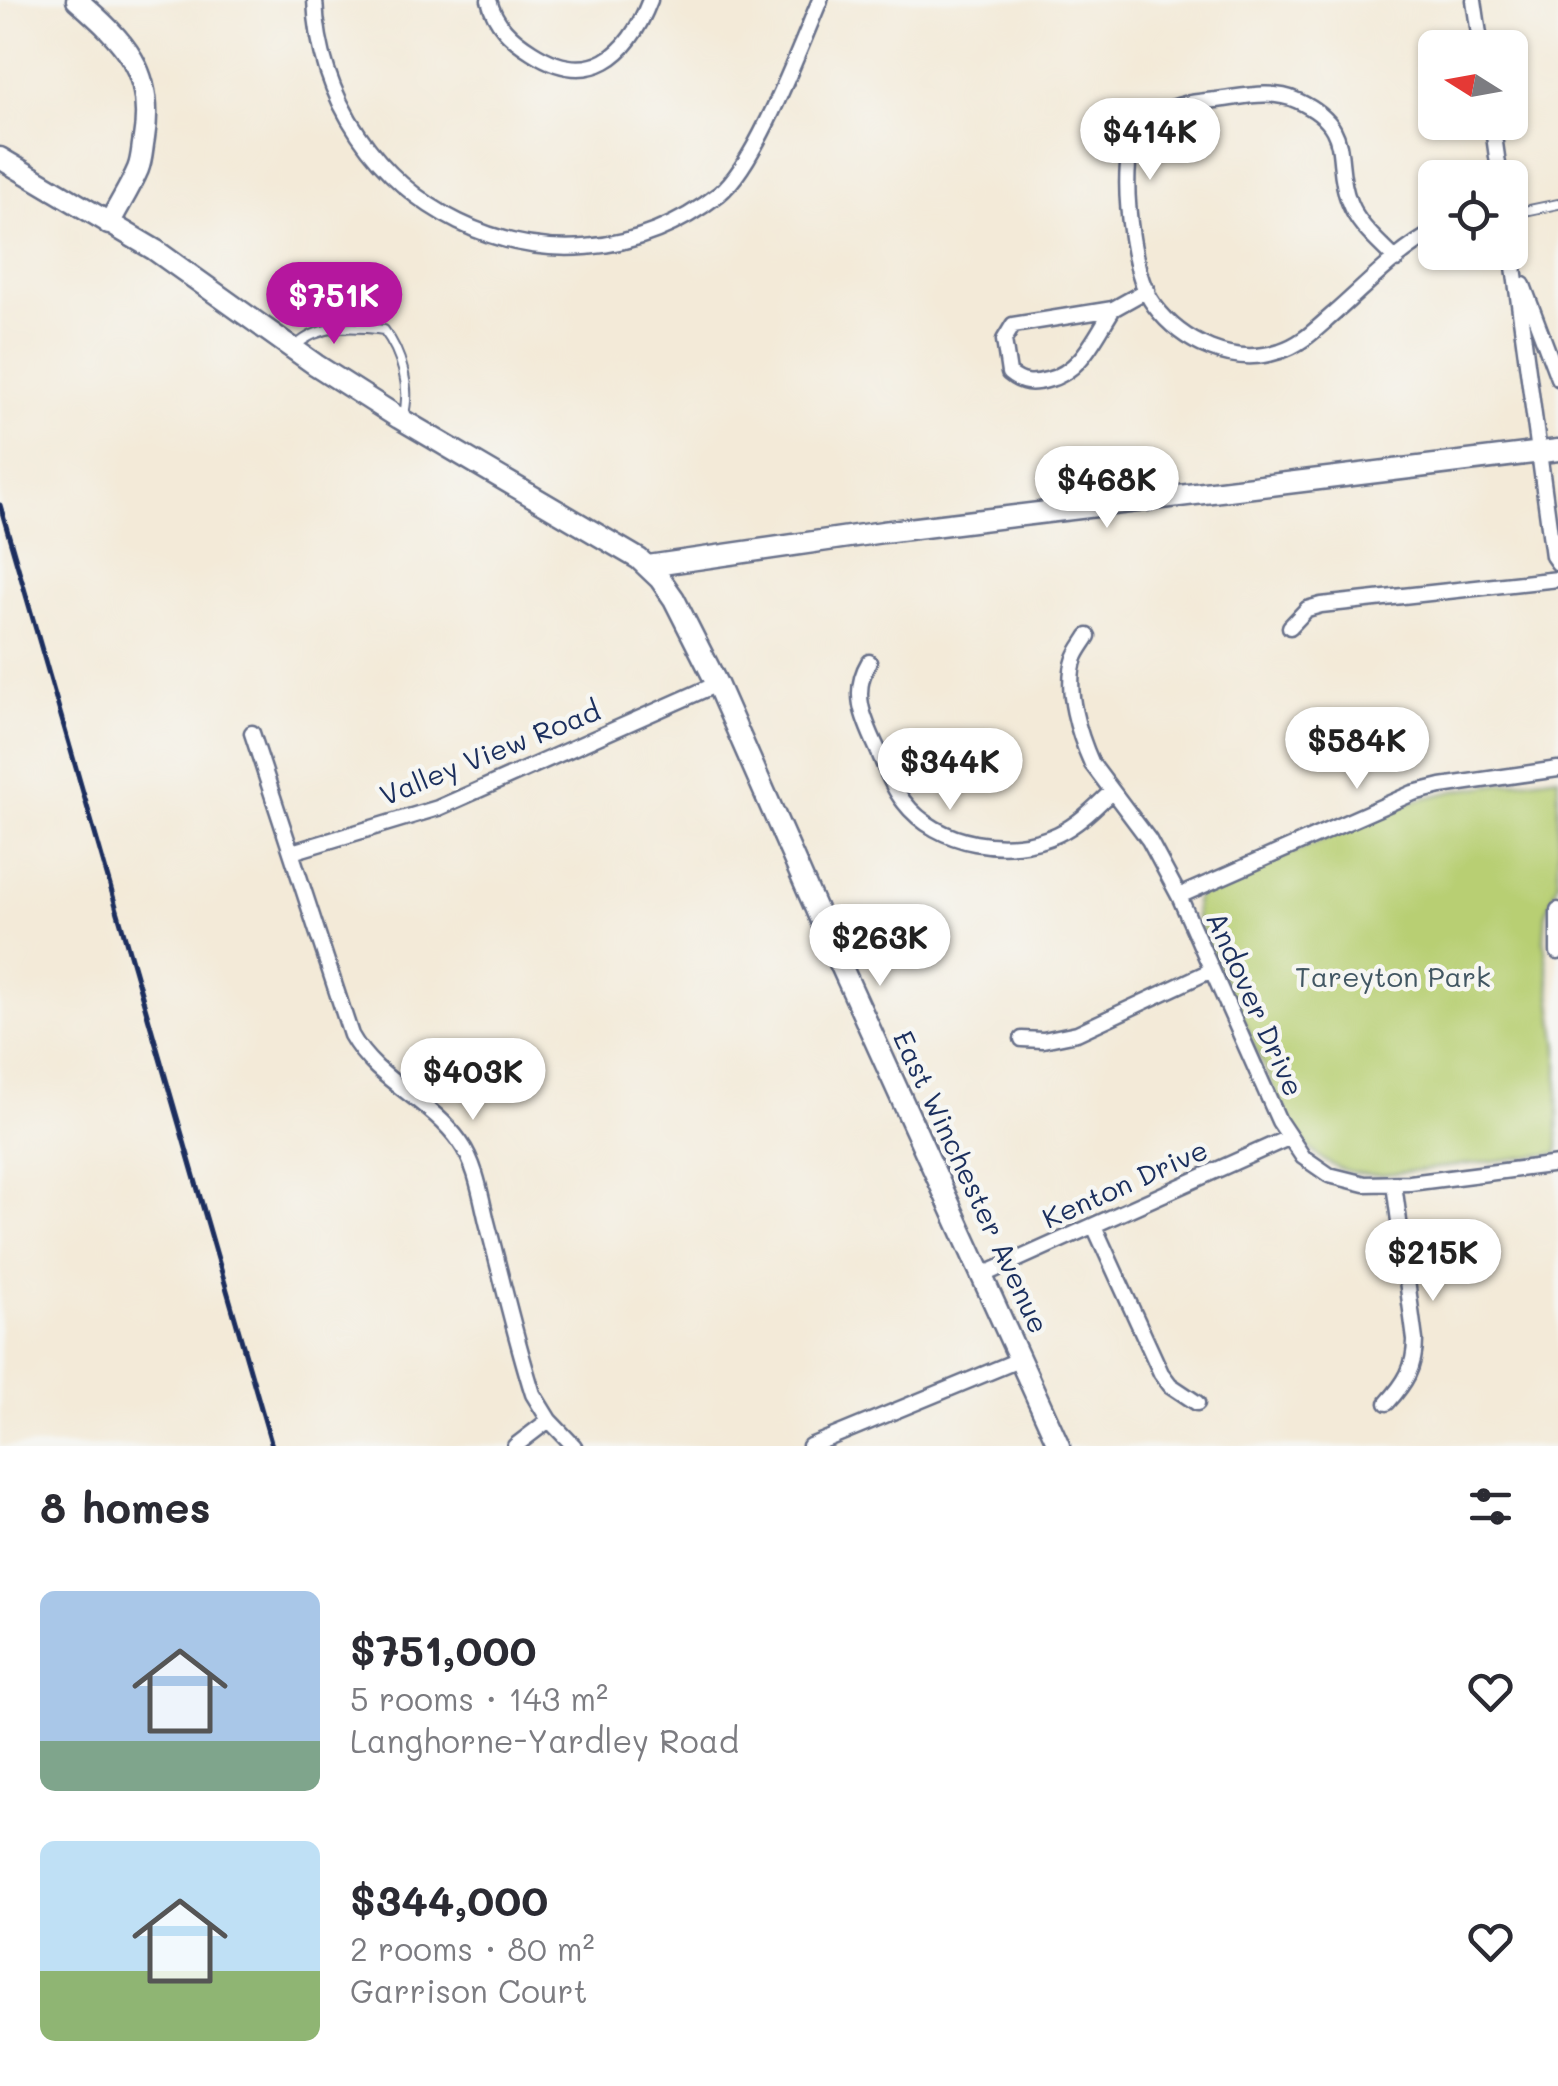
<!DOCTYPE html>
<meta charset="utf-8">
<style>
:root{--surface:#fff;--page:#f7f7f7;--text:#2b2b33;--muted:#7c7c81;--accent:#b5179e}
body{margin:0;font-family:Mali,sans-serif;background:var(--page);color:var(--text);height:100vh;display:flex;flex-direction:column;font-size:38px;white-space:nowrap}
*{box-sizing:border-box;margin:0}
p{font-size:32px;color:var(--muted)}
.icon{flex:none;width:55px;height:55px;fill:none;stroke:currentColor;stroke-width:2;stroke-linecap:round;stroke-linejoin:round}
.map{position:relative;height:1446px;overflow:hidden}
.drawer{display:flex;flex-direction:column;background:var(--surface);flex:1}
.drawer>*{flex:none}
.needle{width:65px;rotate:281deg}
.controls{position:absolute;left:1418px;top:30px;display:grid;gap:20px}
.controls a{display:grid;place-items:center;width:110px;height:110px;border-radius:15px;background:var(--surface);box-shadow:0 2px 8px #0004;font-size:50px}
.price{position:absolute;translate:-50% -85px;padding:0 22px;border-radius:35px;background:#fff;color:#222;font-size:32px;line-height:65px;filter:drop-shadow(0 2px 5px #0008)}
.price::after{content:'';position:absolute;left:50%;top:60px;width:30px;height:22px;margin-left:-15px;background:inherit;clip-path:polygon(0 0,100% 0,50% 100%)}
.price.active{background:var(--accent);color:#fff}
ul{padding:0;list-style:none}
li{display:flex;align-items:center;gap:30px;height:250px;padding:0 40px}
li span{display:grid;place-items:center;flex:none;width:280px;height:200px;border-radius:15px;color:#555}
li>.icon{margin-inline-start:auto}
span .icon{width:120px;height:120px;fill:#fffc;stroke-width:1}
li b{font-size:42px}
h2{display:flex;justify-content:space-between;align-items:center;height:120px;padding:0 40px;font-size:42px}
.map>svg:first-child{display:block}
.green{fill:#b8cf73;stroke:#6a7f68;stroke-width:2.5}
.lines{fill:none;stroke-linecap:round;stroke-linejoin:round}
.lane-casing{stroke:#677089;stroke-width:12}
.street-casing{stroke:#677089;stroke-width:19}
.secondary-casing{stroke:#677089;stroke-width:25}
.lane{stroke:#fff;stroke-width:8}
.street{stroke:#fff;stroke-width:14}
.secondary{stroke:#fff;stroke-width:20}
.rail{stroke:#1b2f5e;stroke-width:5}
.labels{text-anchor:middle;stroke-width:9;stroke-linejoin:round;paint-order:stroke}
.street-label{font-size:28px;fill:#1b2f5e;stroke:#f6f6f2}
.park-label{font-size:28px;fill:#425763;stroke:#f6f6f2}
</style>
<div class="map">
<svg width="1558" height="1446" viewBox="0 0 1558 1446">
<rect width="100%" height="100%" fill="#f6f6f2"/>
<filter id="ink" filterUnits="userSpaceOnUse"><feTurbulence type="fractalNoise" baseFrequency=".01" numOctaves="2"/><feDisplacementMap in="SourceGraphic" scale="20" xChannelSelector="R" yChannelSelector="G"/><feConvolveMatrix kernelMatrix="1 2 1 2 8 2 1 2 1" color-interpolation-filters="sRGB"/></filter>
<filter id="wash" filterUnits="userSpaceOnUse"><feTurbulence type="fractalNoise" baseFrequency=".0048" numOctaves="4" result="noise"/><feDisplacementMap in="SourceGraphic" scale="40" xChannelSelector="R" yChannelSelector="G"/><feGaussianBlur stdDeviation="2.25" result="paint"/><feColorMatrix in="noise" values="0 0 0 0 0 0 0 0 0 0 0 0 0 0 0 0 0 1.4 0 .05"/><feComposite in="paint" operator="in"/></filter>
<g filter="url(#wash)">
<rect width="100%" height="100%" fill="#f3ead8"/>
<path class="green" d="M1558 776V881L1546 914 1544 941 1558 1048V1153L1381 1175C1339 1175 1318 1162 1292 1129L1196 916 1195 901 1200 893 1411 801 1458 790Z"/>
</g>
<g filter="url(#ink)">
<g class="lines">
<defs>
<path id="lane" d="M1510 214 1558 204
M296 346C319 324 353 326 384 330 401 352 412 388 403 417"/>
<path id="street" d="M315 0C323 204 555 323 719 194 756 165 800 47 820 0
M489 0C495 24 511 39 532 52 590 89 628 57 650 0
M1474 0 1481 48
M1492 122 1500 178
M1510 237 1553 556 1558 563
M1396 260C1379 242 1358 226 1349 202 1332 158 1356 128 1298 101 1273 89 1242 97 1216 100 1192 102 1164 105 1146 124 1137 134 1129 152 1128 165 1125 199 1133 278 1154 305 1182 343 1234 367 1280 351 1300 345 1314 331 1330 317 1363 289 1396 252 1435 232
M1523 285 1558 378
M1113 309C1095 337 1081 372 1047 380 1032 384 1022 384 1009 373L1004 340 1013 325 1113 309 1147 290
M1290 627 1307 609 1321 605 1558 579
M1088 636C1084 643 1078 650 1075 658 1064 689 1079 735 1092 764L1149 840 1179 896 1279 1121 1303 1157 1329 1175 1365 1184 1410 1183 1558 1164
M869 662C851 692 863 718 877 748 885 766 892 787 904 802 937 846 1010 857 1058 834 1079 824 1095 807 1112 791
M252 733 351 1035C377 1082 430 1099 460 1142 476 1164 481 1197 487 1222 502 1279 515 1337 533 1394L549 1420 574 1446
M292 852 438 808 717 684
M1179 896 1413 793 1441 786 1558 769
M1558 910V952
M1022 1039 1043 1040 1077 1033 1212 970
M1094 1226 1161 1373 1170 1385 1197 1403
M983 1275 1288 1138
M1387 1403C1405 1383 1415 1368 1415 1340L1394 1184
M515 1446 549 1420
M810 1446 1021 1359"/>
<path id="secondary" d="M77 0C124 41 155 71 144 138 142 148 142 159 138 169 130 188 118 206 109 224
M0 158 155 250 316 365 399 418 639 559 660 579 674 599 717 684 829 939 1059 1446
M648 566 883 532 1558 450"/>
</defs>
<use href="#lane" class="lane-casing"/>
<use href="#street" class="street-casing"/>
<use href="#secondary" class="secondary-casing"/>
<use href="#lane" class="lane"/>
<use href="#street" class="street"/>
<use href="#secondary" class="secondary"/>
<path class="rail" d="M0 505 272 1446"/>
</g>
</g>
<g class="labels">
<g class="street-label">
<text transform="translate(490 753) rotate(-22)" y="10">Valley View Road</text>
<text transform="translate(1255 1004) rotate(66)" y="10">Andover Drive</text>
<text transform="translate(971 1182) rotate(65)" y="10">East Winchester Avenue</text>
<text transform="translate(1125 1184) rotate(-24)" y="10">Kenton Drive</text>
</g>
<g class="park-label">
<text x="1393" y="987">Tareyton Park</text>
</g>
</g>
</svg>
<div class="controls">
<a><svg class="needle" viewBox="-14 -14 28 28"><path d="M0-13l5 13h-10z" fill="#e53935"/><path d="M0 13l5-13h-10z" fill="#7c7c81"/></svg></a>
<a><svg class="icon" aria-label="locate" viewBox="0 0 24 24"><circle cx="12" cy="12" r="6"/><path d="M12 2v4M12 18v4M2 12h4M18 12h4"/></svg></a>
</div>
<b class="price" style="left:1150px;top:183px">$414K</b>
<b class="price active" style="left:334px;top:347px">$751K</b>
<b class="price" style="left:1107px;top:531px">$468K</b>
<b class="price" style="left:1357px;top:792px">$584K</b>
<b class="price" style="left:950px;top:813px">$344K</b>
<b class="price" style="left:880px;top:989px">$263K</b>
<b class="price" style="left:473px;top:1123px">$403K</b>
<b class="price" style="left:1433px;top:1304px">$215K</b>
</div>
<section class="drawer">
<h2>8 homes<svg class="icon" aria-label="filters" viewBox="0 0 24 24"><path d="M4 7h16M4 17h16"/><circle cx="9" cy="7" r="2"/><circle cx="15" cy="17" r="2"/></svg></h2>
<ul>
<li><span style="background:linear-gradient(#a9c7e8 75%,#7fa58c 0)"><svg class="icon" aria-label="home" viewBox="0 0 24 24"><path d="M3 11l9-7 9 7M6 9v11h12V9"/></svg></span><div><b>$751,000</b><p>5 rooms · 143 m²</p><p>Langhorne-Yardley Road</p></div><svg class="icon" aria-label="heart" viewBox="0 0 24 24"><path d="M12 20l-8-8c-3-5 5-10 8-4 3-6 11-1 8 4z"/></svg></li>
<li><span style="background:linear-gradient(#bfe0f5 65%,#8fb573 0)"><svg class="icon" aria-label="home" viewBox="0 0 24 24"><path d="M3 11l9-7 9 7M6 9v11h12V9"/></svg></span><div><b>$344,000</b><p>2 rooms · 80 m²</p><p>Garrison Court</p></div><svg class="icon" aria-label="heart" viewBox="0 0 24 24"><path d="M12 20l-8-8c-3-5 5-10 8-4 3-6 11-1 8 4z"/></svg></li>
</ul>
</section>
